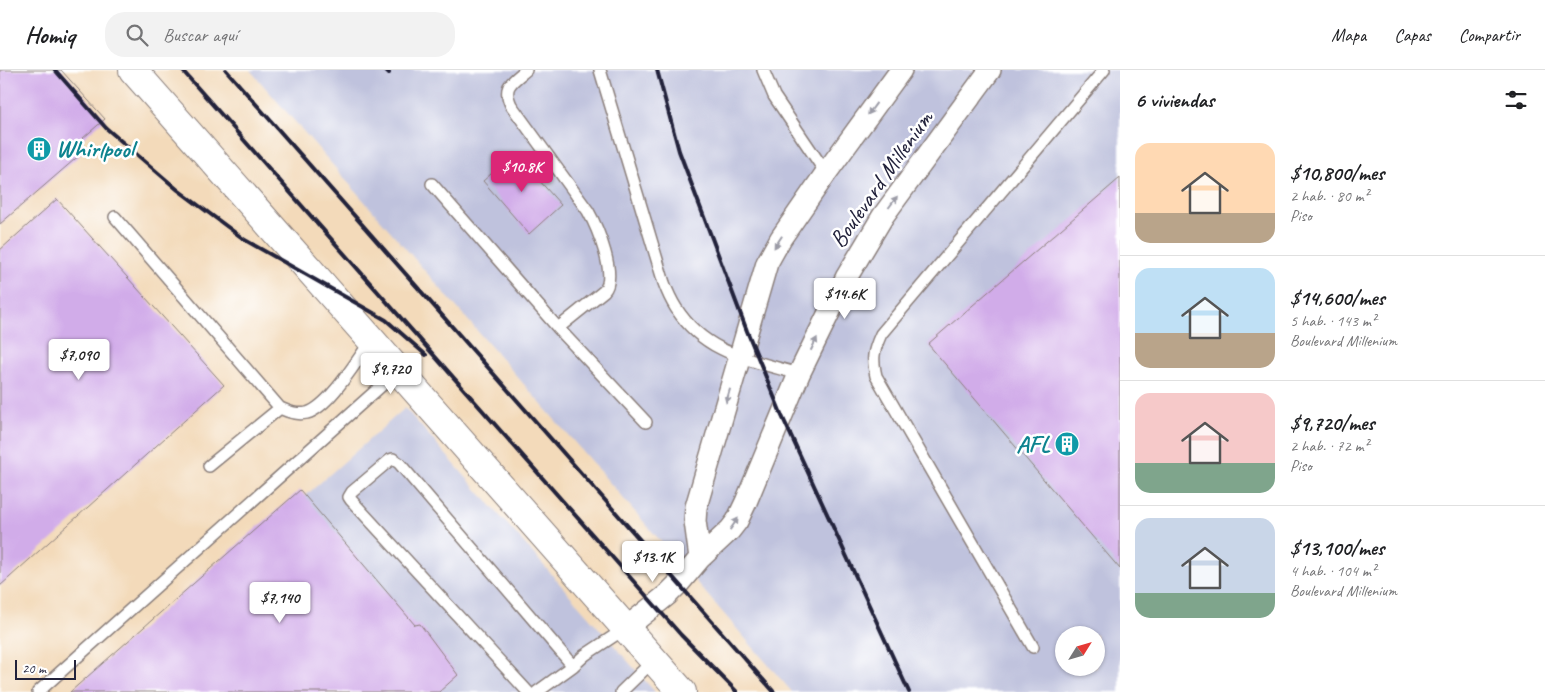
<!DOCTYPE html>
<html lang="es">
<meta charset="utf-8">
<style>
:root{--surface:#fff;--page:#f2f2f2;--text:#202124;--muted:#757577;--line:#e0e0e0;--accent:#db2777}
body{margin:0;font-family:Caveat,sans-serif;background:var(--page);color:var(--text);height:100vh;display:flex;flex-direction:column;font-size:19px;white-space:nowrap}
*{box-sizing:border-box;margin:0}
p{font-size:16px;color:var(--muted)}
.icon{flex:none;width:28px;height:28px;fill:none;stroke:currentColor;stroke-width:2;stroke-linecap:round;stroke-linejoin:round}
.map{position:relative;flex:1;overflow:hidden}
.sheet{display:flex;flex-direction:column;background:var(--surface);width:425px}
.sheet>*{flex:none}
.needle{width:32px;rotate:53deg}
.buttons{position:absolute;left:1055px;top:556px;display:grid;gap:10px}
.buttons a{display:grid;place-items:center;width:50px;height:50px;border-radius:50%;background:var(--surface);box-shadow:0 1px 4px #0004;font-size:25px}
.scale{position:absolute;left:15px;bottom:12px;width:61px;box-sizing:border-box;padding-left:5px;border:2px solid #22223b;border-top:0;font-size:14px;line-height:18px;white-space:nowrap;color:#22223b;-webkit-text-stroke:4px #fff;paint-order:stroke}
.price{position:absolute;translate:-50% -42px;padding:0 11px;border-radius:5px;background:#fff;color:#222;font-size:16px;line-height:32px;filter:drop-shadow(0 1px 2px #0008)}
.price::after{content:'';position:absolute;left:50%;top:30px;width:15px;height:11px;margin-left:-8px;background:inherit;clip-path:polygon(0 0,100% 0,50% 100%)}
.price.on{background:var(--accent);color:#fff}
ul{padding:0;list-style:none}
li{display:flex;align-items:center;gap:15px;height:125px;padding:0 15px}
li+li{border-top:1px solid var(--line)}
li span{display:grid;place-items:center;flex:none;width:140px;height:100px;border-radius:15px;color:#555}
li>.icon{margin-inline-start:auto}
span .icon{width:60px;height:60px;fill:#fffc;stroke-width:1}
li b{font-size:21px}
h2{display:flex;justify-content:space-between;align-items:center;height:60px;padding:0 15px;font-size:21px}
header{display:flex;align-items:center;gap:30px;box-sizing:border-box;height:70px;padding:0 25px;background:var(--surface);border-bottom:1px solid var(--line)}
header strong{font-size:24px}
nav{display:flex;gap:28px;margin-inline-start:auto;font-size:18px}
.search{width:350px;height:45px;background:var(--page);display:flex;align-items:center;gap:12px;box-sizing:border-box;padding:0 18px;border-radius:20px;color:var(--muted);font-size:19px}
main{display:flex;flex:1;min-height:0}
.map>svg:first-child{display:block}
.industrial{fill:#bfc2dd;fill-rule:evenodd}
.building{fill:#d1ace9}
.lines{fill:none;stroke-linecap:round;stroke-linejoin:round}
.lane-casing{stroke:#8a7e7a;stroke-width:14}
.street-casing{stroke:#8a7e7a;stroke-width:24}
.secondary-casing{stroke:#8a7e7a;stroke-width:30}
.lane{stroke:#fff;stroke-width:11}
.street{stroke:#fff;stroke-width:21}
.secondary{stroke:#fff;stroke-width:28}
.rail{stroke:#22223b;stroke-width:4}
.oneway{fill:#9c9ca7}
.labels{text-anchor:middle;stroke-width:5;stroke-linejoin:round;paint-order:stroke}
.culture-label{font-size:24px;font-weight:bold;fill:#0d838f;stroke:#fff;text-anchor:start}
.street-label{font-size:24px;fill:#22223b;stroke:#fff}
</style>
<header>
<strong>Homiq</strong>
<div class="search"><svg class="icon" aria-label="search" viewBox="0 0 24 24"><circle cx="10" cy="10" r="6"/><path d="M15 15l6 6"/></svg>Buscar aquí</div>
<nav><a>Mapa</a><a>Capas</a><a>Compartir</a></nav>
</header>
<main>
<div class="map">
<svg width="1120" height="622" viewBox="0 0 1120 622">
<rect width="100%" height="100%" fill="#fff"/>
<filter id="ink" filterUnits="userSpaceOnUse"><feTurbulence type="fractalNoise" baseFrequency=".02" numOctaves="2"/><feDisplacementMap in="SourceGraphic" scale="10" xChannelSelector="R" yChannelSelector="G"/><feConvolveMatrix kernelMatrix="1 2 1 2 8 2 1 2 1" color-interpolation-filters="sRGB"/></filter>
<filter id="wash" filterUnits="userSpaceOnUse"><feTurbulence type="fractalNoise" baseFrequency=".0096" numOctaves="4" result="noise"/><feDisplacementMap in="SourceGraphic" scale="20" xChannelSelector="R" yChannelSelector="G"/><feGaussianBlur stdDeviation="1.12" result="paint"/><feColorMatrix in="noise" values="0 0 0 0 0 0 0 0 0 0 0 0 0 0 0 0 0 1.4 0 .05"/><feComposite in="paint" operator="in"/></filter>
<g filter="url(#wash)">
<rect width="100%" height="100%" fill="#f3daba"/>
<path class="industrial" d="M250 0H1120V622H792ZM1064 565H1096V598H1064Z
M405 338 655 622H83Z"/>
<g id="blocks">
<path class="building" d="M0 0H61L105 49 75 75 82 83 0 154Z
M515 83 561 135 529 164 483 111Z
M1120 108V499L928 274Z
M57 129 224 315 0 516V180Z
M300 420 415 555 420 554 458 605 439 622H70Z"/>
</g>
</g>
<g filter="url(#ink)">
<use href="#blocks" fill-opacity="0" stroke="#8a7e7a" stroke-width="1"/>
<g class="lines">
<defs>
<path id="lane" d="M526 0C512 12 502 16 511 35L588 141C597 157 618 206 604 221L558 258
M600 0 664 213C667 221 671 230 676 238 705 284 751 290 799 304
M763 0 774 26 826 103
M432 114 558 258 646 352
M115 147 280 338C289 342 297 345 307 343 329 337 357 290 371 271
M209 396 280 338
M1033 577 876 306C872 288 873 282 881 264L1104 0
M38 622 398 301
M528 622 351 430 349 427 352 422 390 390 393 389 399 393 573 596
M537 622 573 596 585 585 626 558
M621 622 654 590"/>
<path id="street" d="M700 488 695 451 696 437 767 193 781 168 826 103 901 0
M626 558 667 525 679 513 700 488 730 460 737 451 746 432 799 304 846 208 883 146 990 0"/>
<path id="secondary" d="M133 0 682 622"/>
</defs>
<use href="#lane" class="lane-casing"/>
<use href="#street" class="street-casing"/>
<use href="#secondary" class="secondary-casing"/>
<use href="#lane" class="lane"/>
<use href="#street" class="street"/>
<use href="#secondary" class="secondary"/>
<path class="rail" d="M55 0 106 58 178 120 245 170 386 250 426 285
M182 0 681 565 737 622
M226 0 774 622
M386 0 389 3
M657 0 679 81 747 261 782 346 909 622"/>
</g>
<defs><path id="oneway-solid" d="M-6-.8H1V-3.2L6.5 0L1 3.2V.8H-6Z" transform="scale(1.25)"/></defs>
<g class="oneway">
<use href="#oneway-solid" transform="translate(872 39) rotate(126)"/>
<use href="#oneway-solid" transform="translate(893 132) rotate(-53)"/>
<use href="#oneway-solid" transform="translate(778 172) rotate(123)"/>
<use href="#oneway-solid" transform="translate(814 274) rotate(-64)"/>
<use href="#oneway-solid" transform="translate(728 326) rotate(106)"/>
<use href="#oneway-solid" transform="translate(734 454) rotate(-55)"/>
</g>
</g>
<defs>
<symbol id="building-disc" viewBox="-11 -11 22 22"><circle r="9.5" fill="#0f9aa8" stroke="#fff"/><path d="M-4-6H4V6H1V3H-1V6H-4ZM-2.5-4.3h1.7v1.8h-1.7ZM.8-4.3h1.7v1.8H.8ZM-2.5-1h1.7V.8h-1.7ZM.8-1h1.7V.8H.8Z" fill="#fff"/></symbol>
</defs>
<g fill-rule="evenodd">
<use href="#building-disc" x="25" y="65" width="28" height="28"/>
<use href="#building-disc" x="1053" y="360" width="28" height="28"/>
</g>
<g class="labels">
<g class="culture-label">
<text x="56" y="87">Whirlpool</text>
<text x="1050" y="382" text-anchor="end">AFL</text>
</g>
<g class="street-label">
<text transform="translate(881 109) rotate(-55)" y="8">Boulevard Millenium</text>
</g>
</g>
</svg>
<div class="buttons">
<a><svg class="needle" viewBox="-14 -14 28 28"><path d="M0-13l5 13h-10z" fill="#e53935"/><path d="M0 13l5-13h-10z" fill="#757577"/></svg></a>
</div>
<div class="scale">20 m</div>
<b class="price on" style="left:522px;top:123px">$10.8K</b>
<b class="price" style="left:845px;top:250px">$14.6K</b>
<b class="price" style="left:79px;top:311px">$7,090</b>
<b class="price" style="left:391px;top:325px">$9,720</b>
<b class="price" style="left:653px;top:513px">$13.1K</b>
<b class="price" style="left:280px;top:554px">$7,140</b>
</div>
<section class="sheet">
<h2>6 viviendas<svg class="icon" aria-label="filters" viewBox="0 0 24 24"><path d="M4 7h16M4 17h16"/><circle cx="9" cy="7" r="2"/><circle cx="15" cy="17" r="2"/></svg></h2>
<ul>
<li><span style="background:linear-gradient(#ffd9b3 70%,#b9a48a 0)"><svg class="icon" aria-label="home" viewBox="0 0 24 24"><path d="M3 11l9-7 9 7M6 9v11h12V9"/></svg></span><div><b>$10,800/mes</b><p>2 hab. · 80 m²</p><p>Piso</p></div></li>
<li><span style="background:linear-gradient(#bfe0f5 65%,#b9a48a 0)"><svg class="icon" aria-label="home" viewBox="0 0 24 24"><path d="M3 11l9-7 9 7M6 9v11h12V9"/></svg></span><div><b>$14,600/mes</b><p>5 hab. · 143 m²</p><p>Boulevard Millenium</p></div></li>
<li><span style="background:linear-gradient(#f6c9c9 70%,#7fa58c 0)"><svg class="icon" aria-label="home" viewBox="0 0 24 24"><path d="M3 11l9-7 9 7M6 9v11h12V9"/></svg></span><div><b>$9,720/mes</b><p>2 hab. · 72 m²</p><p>Piso</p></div></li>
<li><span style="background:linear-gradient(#c9d6e8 75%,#7fa58c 0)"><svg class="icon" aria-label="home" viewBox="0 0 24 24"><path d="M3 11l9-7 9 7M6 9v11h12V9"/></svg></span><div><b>$13,100/mes</b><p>4 hab. · 104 m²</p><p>Boulevard Millenium</p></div></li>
</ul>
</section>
</main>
